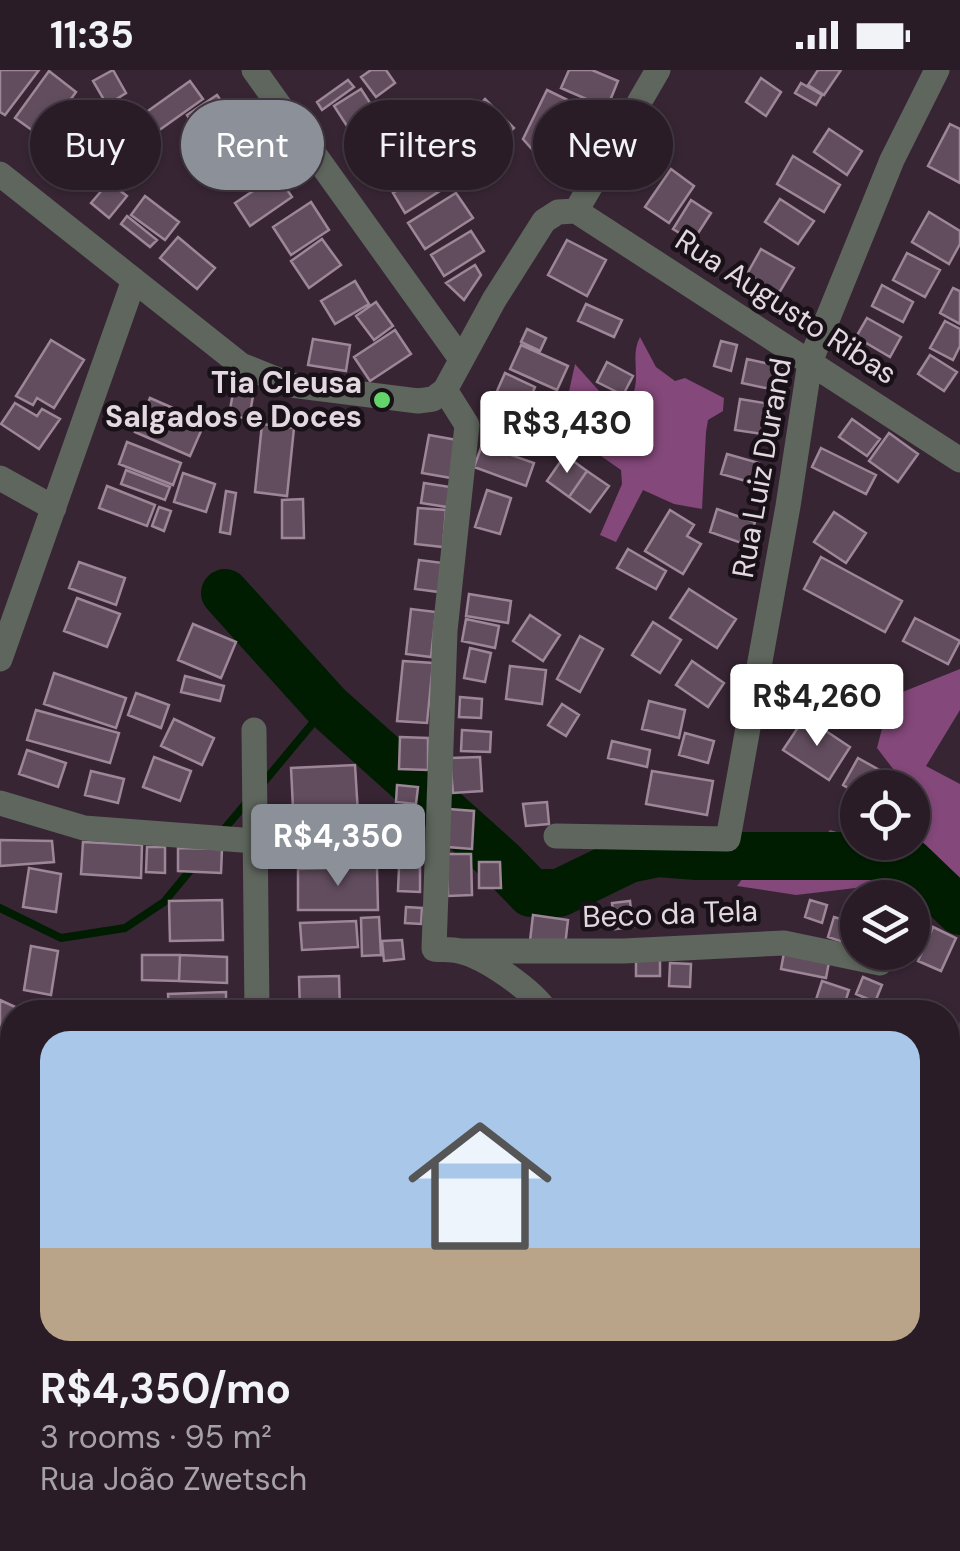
<!DOCTYPE html>
<meta charset="utf-8">
<style>
:root{--surface:#291c27;--page:#352933;--text:#f1f3f6;--muted:#a5a1a7;--line:#453a44;--accent:#8c9099}
body{margin:0;font-family:"DM Sans",sans-serif;background:var(--page);color:var(--text);height:100vh;display:flex;flex-direction:column;font-size:38px;white-space:nowrap}
*{box-sizing:border-box;margin:0}
p{font-size:32px;color:var(--muted)}
.icon{flex:none;width:55px;height:55px;fill:none;stroke:currentColor;stroke-width:2;stroke-linecap:round;stroke-linejoin:round}
.map{position:relative;flex:1;overflow:hidden}
.sheet{position:absolute;left:0px;top:930px;width:960px;height:552px;display:flex;flex-direction:column;background:var(--surface);border-radius:40px 40px 0 0;box-shadow:0 2px 8px #0004,0 0 0 2px var(--line)}
.sheet>*{flex:none}
.top-card{position:absolute;left:30px;top:30px;width:900px;height:90px;display:flex;gap:20px}
.fabs{position:absolute;left:840px;top:700px;display:grid;gap:20px}
.fabs a{display:grid;place-items:center;width:90px;height:90px;border-radius:50%;background:var(--surface);box-shadow:0 2px 8px #0004,0 0 0 2px var(--line);font-size:50px}
.price{position:absolute;translate:-50% -85px;padding:0 22px;border-radius:10px;background:#fff;color:#222;font-size:32px;line-height:65px;filter:drop-shadow(0 2px 5px #0008)}
.price::after{content:'';position:absolute;left:50%;top:60px;width:30px;height:22px;margin-left:-15px;background:inherit;clip-path:polygon(0 0,100% 0,50% 100%)}
.price.on{background:var(--accent);color:#fff}
ul{padding:0;list-style:none}
li{display:grid;align-content:center;gap:20px;height:530px;padding:0 40px}
li span{display:grid;place-items:center;height:310px;border-radius:30px;color:#555}
li>.icon{margin-inline-start:auto}
span .icon{width:180px;height:180px;fill:#fffc;stroke-width:1}
li b{font-size:42px}
.chip{padding:0 35px;border-radius:45px;background:var(--surface);box-shadow:0 2px 8px #0004,0 0 0 2px var(--line);font-size:35px;line-height:90px}
.chip.on{background:var(--accent);color:#fff}
.status{display:flex;justify-content:space-between;align-items:center;height:70px;padding:0 50px;background:var(--surface);direction:ltr}
.status svg{height:28px;fill:currentColor}
.map>svg:first-child{display:block}
.forest{fill:#84487a}
.lines{fill:none;stroke-linecap:round;stroke-linejoin:round}
.stream{stroke:#001d02;stroke-width:8}
.river{stroke:#001d02;stroke-width:48}
.building{fill:#624d5e;stroke:#9d8698;stroke-width:2.5}
.path{stroke:#81727e;stroke-width:5;stroke-dasharray:8 5;stroke-linecap:butt}
.minor{stroke:#5e665d;stroke-width:25}
.poi-dot{fill:#62d469;stroke:#191118;stroke-width:4}
.labels{text-anchor:middle;stroke-width:9;stroke-linejoin:round;paint-order:stroke}
.street-label{font-size:30px;fill:#e3d7e0;stroke:#191118}
.poi-label{font-size:30px;font-weight:bold;fill:#e3d7e0;stroke:#191118;text-anchor:end}
</style>
<div class="status"><b>11:35</b><svg viewBox="0 0 49 12"><path d="M0 12V9h3v3zM5 12V6h3v6zM10 12V3h3v9zM15 12V0h3v12zM26 1h20v11H26zM47 4h2v5h-2z"/></svg></div>
<div class="map">
<svg width="960" height="1481" viewBox="0 0 960 1481">
<rect width="100%" height="100%" fill="#372534"/>
<path class="forest" d="M640 267 656 297 675 311 685 308 724 328 723 341 708 350 706 362 702 439 674 434 643 420 616 472 600 465 622 414 621 400 561 358 575 294 600 322 630 330C643 309 629 288 640 267Z
M960 599V640L926 696 960 714V855L933 833 864 817 796 825 737 816 749 800 810 784 830 760 857 768 858 772H912V718L900 717 897 704 877 678 890 627Z
M960 950V1481H431L430 1470H948V1014L955 997Z"/>
<g class="lines">
<path class="stream" d="M263 713 327 636
M221 763 247 732
M0 838 61 868 125 858 164 832 193 797"/>
<path class="river" d="M225 523 327 636 501 792 531 823H559L629 789 658 783 697 786H877L910 793 960 841"/>
</g>
<path class="building" d="M0 0H39L5 45 0 42Z
M113 0 126 23 107 35 93 11Z
M371 0H386L395 13 376 27 361 7Z
M569 0H592L618 11 607 38 561 18Z
M818 0H841L824 25 808 15Z
M49 1 76 22 43 68 15 48Z
M761 8 781 22 766 46 746 32Z
M348 10 354 17 322 40 317 32Z
M190 11 203 29 158 61 145 43Z
M801 13 822 25 816 35 795 23Z
M361 19 374 39 347 56 334 36Z
M547 20 574 33 545 94 523 69Z
M217 25 239 57 208 77 187 45Z
M485 29 514 58 494 77 466 48Z
M575 33 600 44 581 85 556 74Z
M404 35 420 58 373 90 358 67Z
M452 45 466 68 453 76 450 71 435 80 424 63Z
M80 52 98 67 72 98 55 83Z
M950 54 960 59V113L928 96Z
M829 59 862 81 847 105 814 82Z
M107 66 124 79 93 116 77 103Z
M240 66 255 87 229 106 213 85Z
M416 71 428 90 386 118 373 99Z
M635 76 655 88 637 117 617 105Z
M793 86 840 115 824 142 777 114Z
M431 99 443 119 405 143 393 123Z
M671 99 694 116 669 153 645 137Z
M277 105 292 127 250 156 235 133Z
M109 112 127 126 109 148 91 133Z
M456 123 473 148 425 179 408 153Z
M145 126 179 152 165 170 131 145Z
M780 129 814 151 798 174 765 152Z
M691 130 711 143 693 171 673 159Z
M311 132 329 160 291 185 273 157Z
M929 142 960 161V174L949 194 912 172Z
M127 146 157 170 150 177 121 154Z
M471 161 484 181 444 206 431 185Z
M178 167 215 198 197 219 160 188Z
M322 169 341 195 309 218 291 191Z
M567 170 606 190 587 226 548 205Z
M761 179 794 198 779 223 747 204Z
M907 183 940 200 925 227 893 210Z
M475 195 481 205 464 230 446 213Z
M355 211 369 234 335 254 321 231Z
M882 215 913 232 903 252 872 236Z
M953 218 960 221V254L940 243Z
M376 232 393 256 374 270 356 246Z
M586 234 622 250 614 267 578 251Z
M867 248 901 267 890 287 856 267Z
M945 251 960 259V276L953 290 930 278Z
M527 259 546 268 540 281 521 272Z
M395 260 411 284 370 311 354 287Z
M313 269 350 275 346 301 308 295Z
M51 270 84 290 54 338 37 328 33 335 16 326Z
M721 271 737 275 731 301 714 296Z
M521 275 568 296 557 320 510 299Z
M930 285 957 302 944 321 918 304Z
M747 289 784 297 779 321 742 313Z
M607 292 633 306 623 325 597 312Z
M505 303 535 317 524 342 494 328Z
M233 323 253 326 249 349 229 345Z
M150 328 205 352 190 386 135 362Z
M740 329 781 336 777 366 735 360Z
M15 333 37 346 42 339 60 349 39 379 1 354Z
M494 338 521 349 511 374 484 363Z
M852 349 880 369 867 386 839 367Z
M262 354 294 358 287 426 255 422Z
M889 363 918 384 898 412 869 391Z
M429 365 457 370 451 408 422 403Z
M127 372 181 393 173 415 119 394Z
M482 375 534 393 526 416 474 397Z
M821 378 876 405 866 424 812 397Z
M727 384 759 393 753 413 721 404Z
M565 385 587 401 569 427 547 411Z
M126 400 170 417 165 430 121 414Z
M587 401 609 416 590 442 569 427Z
M183 403 215 414 206 442 174 432Z
M424 413 450 417 447 437 421 433Z
M107 416 155 435 147 456 99 438Z
M487 420 511 428 500 464 475 457Z
M226 421 236 423 230 464 220 462Z
M303 429 304 468H282V430Z
M159 437 171 441 164 461 152 456Z
M418 438 446 440 443 477 415 474Z
M717 439 755 452 747 475 710 462Z
M670 440 694 455 687 466 701 474 683 504 645 481Z
M834 442 866 463 846 493 814 472Z
M628 479 666 501 656 519 617 498Z
M821 487 902 531 885 562 804 519Z
M419 490 443 493 439 522 415 519Z
M79 492 125 508 116 535 69 518Z
M689 519 736 549 717 578 670 548Z
M469 524 511 531 508 553 466 546Z
M77 528 120 544 107 577 64 561Z
M411 539 436 542 431 587 406 584Z
M530 545 560 565 543 591 513 571Z
M915 548 960 571 948 594 903 571Z
M466 549 499 556 495 578 462 571Z
M653 552 681 570 660 603 632 585Z
M193 554 236 572 221 608 178 590Z
M580 566 603 579 580 622 557 609Z
M470 578 491 583 485 612 464 608Z
M403 591 433 593 427 653 397 651Z
M692 591 724 613 708 637 676 615Z
M510 596 546 600 542 634 506 629Z
M54 603 126 628 116 658 44 634Z
M800 603 834 620 820 649 787 632Z
M185 606 224 616 220 631 181 622Z
M136 623 169 635 161 658 128 645Z
M460 627 482 629 481 648 459 647Z
M649 631 685 640 679 668 642 659Z
M562 634 579 645 566 666 548 655Z
M36 640 119 663 110 693 27 670Z
M805 647 850 677 829 710 783 680Z
M174 649 214 668 202 695 161 676Z
M462 660 491 662 490 682 461 681Z
M685 663 714 671 708 693 679 685Z
M400 667 428 668V700L399 699Z
M612 671 650 680 647 697 608 688Z
M27 680 66 693 58 717 19 704Z
M154 687 191 701 180 731 143 717Z
M480 687 482 721 453 723 450 688Z
M858 688 892 707 886 718H858V724L843 715Z
M355 695 360 776 295 779 291 698Z
M91 701 124 709 118 733 85 725Z
M652 701 713 711 707 745 646 734Z
M397 715 418 717 416 734 396 732Z
M547 732 549 754 526 756 523 734Z
M449 739 474 741 472 779 447 777Z
M391 752 411 753 409 792 389 791Z
M0 770 52 771 54 792 0 796Z
M83 772 142 775 141 808 81 804Z
M147 777H165V803L146 802Z
M178 778 222 779 221 803 178 801Z
M447 784H471L472 825 448 826Z
M479 792H500L501 818H479Z
M377 797 378 840H298V799Z
M399 797 420 798V822L398 821Z
M29 798 61 804 56 842 23 837Z
M222 830 223 870 170 871 169 831Z
M810 830 827 835 822 853 805 847Z
M630 831 633 857 615 859 612 833Z
M406 837 422 838 421 854 405 853Z
M533 845 568 850 565 876 530 871Z
M379 847 381 885 362 886 361 848Z
M834 847 858 854 852 875 828 867Z
M356 851 358 877 302 880 300 853Z
M933 857 956 868 941 901 918 891Z
M402 870 404 889 384 891 382 871Z
M31 876 58 881 51 925 24 920Z
M785 877 830 887 826 908 781 899Z
M142 885H180L179 911 142 910Z
M180 885 227 887V913L179 911Z
M636 886H660V906H636Z
M670 893 691 894 690 917 669 916Z
M339 906 340 942H300L299 907Z
M863 907 882 915 875 932 856 924Z
M822 911 849 920 842 942H812Z
M226 922V942H169L168 924Z
M0 930 26 942H12V962L0 956Z
M12 1155V1210L0 1207Z
M0 1265 12 1268V1314L0 1311Z
M174 1470H221L220 1481 173 1476Z"/>
<g class="lines">
<path class="path" d="M280 793 414 794"/>
<path class="minor" d="M254 0 461 289
M0 104 241 295 291 315 418 331 433 329 445 320 494 230 544 151 558 142 576 141
M576 141 960 390
M576 141 658 0
M445 320 467 355 445 561 434 879C442 880 451 879 459 881 486 887 532 920 547 942
M0 408 54 438
M0 589 134 210
M254 660 257 942
M0 733 84 758 255 771
M556 766 728 769 788 436 810 292 892 90 937 0
M462 881H624L784 873 880 893
M0 1241 12 1245
M261 1470V1481"/>
</g>
<circle class="poi-dot" cx="382" cy="330" r="10"/>
<g class="labels">
<g class="street-label">
<text transform="translate(786 237) rotate(33)" y="10">Rua Augusto Ribas</text>
<text transform="translate(762 398) rotate(-80)" y="10">Rua Luiz Durand</text>
<text transform="translate(670 844) rotate(-2)" y="10">Beco da Tela</text>
</g>
<g class="poi-label">
<text x="362" y="323">Tia Cleusa<tspan x="362" dy="34">Salgados e Doces</tspan></text>
</g>
</g>
</svg>
<div class="fabs">
<a><svg class="icon" aria-label="locate" viewBox="0 0 24 24"><circle cx="12" cy="12" r="6"/><path d="M12 2v4M12 18v4M2 12h4M18 12h4"/></svg></a>
<a><svg class="icon" aria-label="layers" viewBox="0 0 24 24"><path d="M12 4l9 5-9 5-9-5zM3 14l9 5 9-5"/></svg></a>
</div>
<b class="price" style="left:567px;top:406px">R$3,430</b>
<b class="price" style="left:817px;top:679px">R$4,260</b>
<b class="price on" style="left:338px;top:819px">R$4,350</b>
<div class="top-card">
<a class="chip">Buy</a>
<a class="chip on">Rent</a>
<a class="chip">Filters</a>
<a class="chip">New</a>
</div>
<section class="sheet">
<ul>
<li><span style="background:linear-gradient(#a9c7e8 70%,#b9a48a 0)"><svg class="icon" aria-label="home" viewBox="0 0 24 24"><path d="M3 11l9-7 9 7M6 9v11h12V9"/></svg></span><div><b>R$4,350/mo</b><p>3 rooms · 95 m²</p><p>Rua João Zwetsch</p></div></li>
</ul>
</section>
</div>
